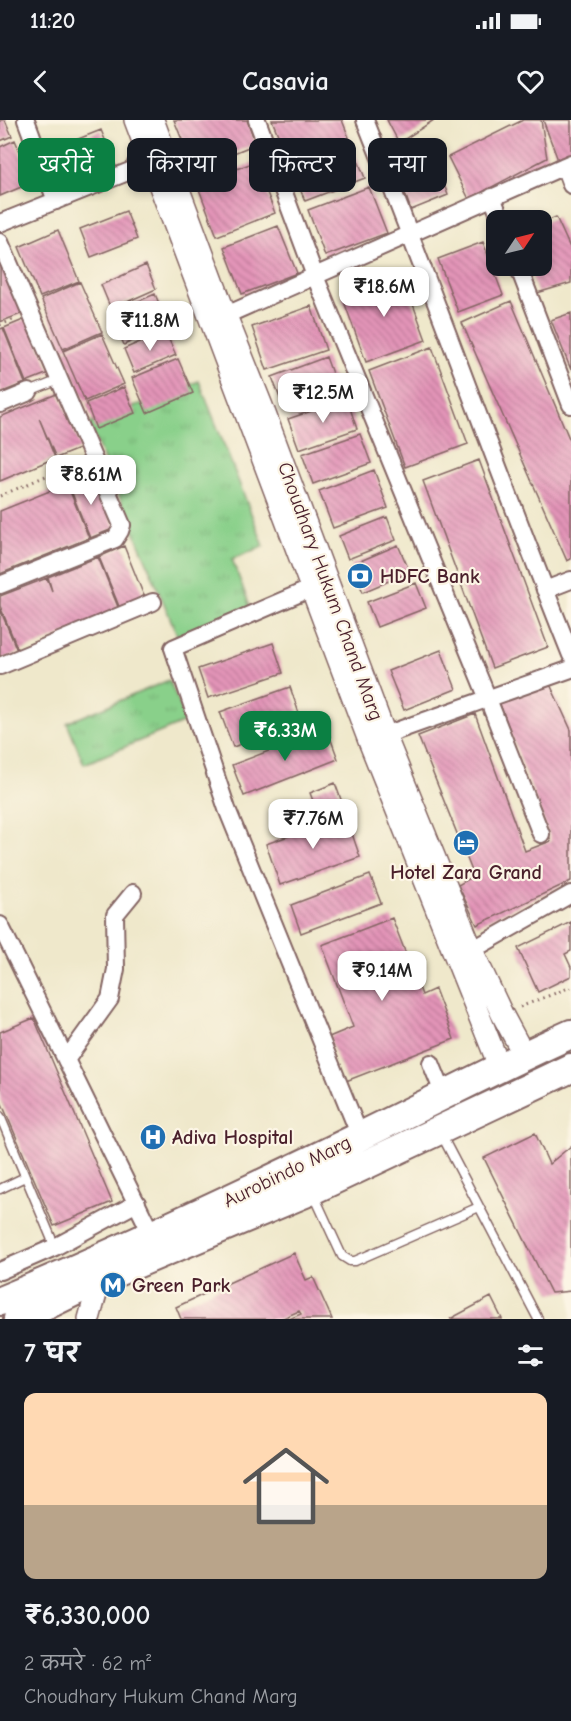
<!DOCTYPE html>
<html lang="hi">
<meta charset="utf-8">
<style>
:root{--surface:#171b24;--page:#20242c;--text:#f1f3f6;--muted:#9ea1a6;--accent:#0b8043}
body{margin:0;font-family:"Comic Neue","Playpen Sans Deva",sans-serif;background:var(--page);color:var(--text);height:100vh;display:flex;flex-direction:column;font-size:22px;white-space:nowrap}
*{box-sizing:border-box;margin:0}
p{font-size:20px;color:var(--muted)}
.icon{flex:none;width:33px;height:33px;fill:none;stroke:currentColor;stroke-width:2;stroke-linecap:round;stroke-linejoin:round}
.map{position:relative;height:1199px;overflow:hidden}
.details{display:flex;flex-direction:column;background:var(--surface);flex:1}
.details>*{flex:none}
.guide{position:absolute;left:18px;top:18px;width:536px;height:54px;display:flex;gap:12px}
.needle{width:39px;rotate:55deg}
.controls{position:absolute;left:486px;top:90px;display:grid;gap:12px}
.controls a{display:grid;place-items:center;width:66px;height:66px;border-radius:12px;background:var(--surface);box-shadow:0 3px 9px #0003;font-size:30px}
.price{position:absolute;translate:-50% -51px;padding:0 14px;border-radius:12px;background:#fff;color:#222;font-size:20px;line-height:39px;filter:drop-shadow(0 2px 3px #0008)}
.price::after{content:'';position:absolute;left:50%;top:36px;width:18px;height:14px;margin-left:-9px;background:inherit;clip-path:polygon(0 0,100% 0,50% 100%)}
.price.active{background:var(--accent);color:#fff}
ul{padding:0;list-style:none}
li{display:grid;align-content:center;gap:12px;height:318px;padding:0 24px}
li span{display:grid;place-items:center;height:186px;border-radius:12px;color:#555}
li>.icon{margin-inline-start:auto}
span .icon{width:108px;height:108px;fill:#fffc;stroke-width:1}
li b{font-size:26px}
h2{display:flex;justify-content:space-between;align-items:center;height:72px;padding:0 24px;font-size:26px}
.chip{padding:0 21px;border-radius:12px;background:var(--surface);box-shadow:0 3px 9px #0003;font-size:21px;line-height:54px}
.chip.active{background:var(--accent);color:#fff}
.status{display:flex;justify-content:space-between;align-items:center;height:42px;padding:0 30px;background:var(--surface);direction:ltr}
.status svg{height:16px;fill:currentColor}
header{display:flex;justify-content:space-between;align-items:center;height:78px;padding:0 24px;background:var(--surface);font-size:27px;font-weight:800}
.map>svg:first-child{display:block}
.grass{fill:url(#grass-tufts);stroke:#6a785a;stroke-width:1.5}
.building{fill:url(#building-back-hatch)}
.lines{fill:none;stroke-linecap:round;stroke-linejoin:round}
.service-casing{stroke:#846563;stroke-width:11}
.minor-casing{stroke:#846563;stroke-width:20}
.tertiary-casing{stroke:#846563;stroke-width:24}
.trunk-casing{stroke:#846563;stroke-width:32}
.path{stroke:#846563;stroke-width:3;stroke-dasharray:1.5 4.5;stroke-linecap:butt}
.service{stroke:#fff;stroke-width:8}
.minor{stroke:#fff;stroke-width:16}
.tertiary{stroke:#fff;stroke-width:21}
.trunk{stroke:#fff;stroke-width:28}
.labels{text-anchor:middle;stroke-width:4.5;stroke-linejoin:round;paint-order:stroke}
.poi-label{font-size:20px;font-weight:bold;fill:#4a1f2b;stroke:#fcf5e5;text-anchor:start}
.street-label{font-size:20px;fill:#4a1f2b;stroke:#fcf5e5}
</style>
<div class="status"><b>11:20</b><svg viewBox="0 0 49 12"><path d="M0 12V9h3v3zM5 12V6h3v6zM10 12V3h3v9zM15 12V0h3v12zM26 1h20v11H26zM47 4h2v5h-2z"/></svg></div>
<header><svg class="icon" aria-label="back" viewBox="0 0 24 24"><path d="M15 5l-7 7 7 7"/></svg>Casavia<svg class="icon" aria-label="heart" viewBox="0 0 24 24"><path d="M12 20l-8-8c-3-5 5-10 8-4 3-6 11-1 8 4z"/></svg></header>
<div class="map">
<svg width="571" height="1199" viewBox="0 0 571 1199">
<defs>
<pattern id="grass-tufts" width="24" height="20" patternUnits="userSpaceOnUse" patternTransform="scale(1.5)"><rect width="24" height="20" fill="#89d08a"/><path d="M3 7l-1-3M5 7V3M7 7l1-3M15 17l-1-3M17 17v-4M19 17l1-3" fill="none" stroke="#78b277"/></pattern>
<pattern id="building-back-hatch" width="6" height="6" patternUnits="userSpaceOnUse" patternTransform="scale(1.5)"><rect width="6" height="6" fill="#e394b8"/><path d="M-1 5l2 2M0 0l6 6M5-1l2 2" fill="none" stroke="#ba7896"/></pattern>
</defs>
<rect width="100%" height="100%" fill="#fcf5e5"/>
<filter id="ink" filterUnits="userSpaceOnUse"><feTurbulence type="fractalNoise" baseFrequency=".0167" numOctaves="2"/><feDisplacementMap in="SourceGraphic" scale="12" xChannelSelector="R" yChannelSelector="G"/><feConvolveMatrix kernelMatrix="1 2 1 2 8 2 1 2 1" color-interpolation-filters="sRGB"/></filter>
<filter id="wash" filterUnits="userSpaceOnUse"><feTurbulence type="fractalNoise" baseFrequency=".008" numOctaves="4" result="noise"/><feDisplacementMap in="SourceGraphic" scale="24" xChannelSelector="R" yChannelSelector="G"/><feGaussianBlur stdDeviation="1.35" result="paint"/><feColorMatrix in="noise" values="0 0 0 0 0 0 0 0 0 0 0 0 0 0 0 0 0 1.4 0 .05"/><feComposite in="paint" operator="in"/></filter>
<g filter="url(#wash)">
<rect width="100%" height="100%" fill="#efe8cb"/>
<path class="grass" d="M199 261 264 426 232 439 252 492 178 517 89 304Z
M169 560 187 601 84 644 67 603Z"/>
<g id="blocks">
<path class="building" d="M0 0H5L12 16 0 21Z
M174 0H247L256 24 194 49Z
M272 0H342L365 58 305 81Z
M387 0H434L399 23Z
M523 0H541L547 38 469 79 448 37Z
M543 0H571V35L558 40Z
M101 10 117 49 68 67 53 29Z
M15 20 33 62 0 76V27Z
M433 35 448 75 411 90 396 49Z
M255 42 275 93 217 116 197 64Z
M369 67 387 113 325 136 308 90Z
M126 91 137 119 91 137 80 109Z
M556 97 571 130V163L537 173 529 146H542V103Z
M278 106 297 153 242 174 224 127Z
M58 110 79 161 40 177 19 127Z
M483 122 503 175 458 192 438 139Z
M0 139 26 192 0 202Z
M146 145 156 169 111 189 101 165Z
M402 154 426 220 366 242 342 176Z
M80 162 102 212 63 229 41 179Z
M155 174 166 200 137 212 139 218 124 225 111 193Z
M511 181 571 323V439L567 441 462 203Z
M311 186 326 230 267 250 252 207Z
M571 193V250L551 200Z
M28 198 51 252 26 262 4 208Z
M3 208 25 263 0 273V209Z
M165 211 176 235 134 253 124 229Z
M102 214 124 264 85 281 63 231Z
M432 227 468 324 405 347 369 251Z
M326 237 337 267 283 286 272 257Z
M178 239 193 273 147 293 132 258Z
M124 267 135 293 96 309 86 283Z
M59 273 81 328 56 338 39 298 55 338 0 361V297Z
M347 279 357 309 299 329 288 299Z
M360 314 371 343 313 364 302 334Z
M479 340 548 527 492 548 423 361Z
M374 350 388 388 333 408 319 371Z
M93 353 115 408 90 418 68 363Z
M67 364 89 418 0 454V391Z
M387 397 396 420 348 439 339 416Z
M398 425 410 452 363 472 351 445Z
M124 426 146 481 121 491 99 437Z
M98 437 120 492 19 532 0 486V476L47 458 52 471 48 457Z
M416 463 426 488 377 507 367 482Z
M0 489 18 533 0 540Z
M273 523 283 553 208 578 198 549Z
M441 530 456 569 404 590 388 551Z
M549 562 571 610V761L477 805 458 765 474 756 418 616 475 594 525 731 551 721 498 579Z
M290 567 302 602 233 627 220 592Z
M327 609 338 639 244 676 232 645Z
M335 663 343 685 318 694 310 673Z
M346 696 360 737 280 765 266 724Z
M370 755 381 783 301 813 291 785Z
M392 798 422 875 435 869 454 919 346 961 329 917 353 907 322 825Z
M571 802V831L565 834 571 847V856L538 872 518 828Z
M34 898 112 1082 54 1106 0 979V912Z
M535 1013 549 1044 571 1026V1171L551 1173 484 1038Z
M294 1133 306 1160 313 1157 332 1199H289L301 1194 299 1191 281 1199H181L176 1187Z
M491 1177 502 1199H450Z"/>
</g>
</g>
<g filter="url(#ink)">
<use href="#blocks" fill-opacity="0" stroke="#846563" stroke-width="1.5"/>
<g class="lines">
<defs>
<path id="service" d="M29 272 59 260
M0 996 55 1127
M441 1014 538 1199
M0 1069 25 1057
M313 1073 342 1136 350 1141H355L479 1087"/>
<path id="minor" d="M26 0 56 81
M257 0 315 156 488 579 541 714
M365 0C436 177 500 358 571 535
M564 46 571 65
M492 77 501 100
M0 103 135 49 136 44 160 34
M0 122 122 405 120 411 115 419 0 465
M518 146 571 285
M215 200 571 43
M0 284 29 272
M312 468 173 528 227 689 360 1016
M545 470 571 460
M0 546 153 482
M385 615 571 549
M0 805 152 1115
M472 830 571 774
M66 940 110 879 116 849 115 795 133 773
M431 943 444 975
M0 1151 55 1127 137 1083"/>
<path id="tertiary" d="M135 0 369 621 500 948
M153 0 226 196 262 286 385 615 472 830 502 894 524 935
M89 1199 100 1159"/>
<path id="trunk" d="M0 1181C124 1130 246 1072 367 1013 435 980 502 945 571 914
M18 1199 100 1159 312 1070 571 948"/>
</defs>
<use href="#service" class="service-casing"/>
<use href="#minor" class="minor-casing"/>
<use href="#tertiary" class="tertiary-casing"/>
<use href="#trunk" class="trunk-casing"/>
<path class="path" d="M0 205 15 199
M0 376 78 342
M520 887 571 867"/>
<use href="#service" class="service"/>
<use href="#minor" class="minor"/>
<use href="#tertiary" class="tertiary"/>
<use href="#trunk" class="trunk"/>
</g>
</g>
<defs>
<symbol id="bank-disc" viewBox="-11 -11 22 22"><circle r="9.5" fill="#1f6fb2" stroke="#fcf5e5"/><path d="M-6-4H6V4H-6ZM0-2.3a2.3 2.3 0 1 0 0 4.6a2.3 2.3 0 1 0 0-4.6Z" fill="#fff"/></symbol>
<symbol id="hotel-disc" viewBox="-11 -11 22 22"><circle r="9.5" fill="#1f6fb2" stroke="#fcf5e5"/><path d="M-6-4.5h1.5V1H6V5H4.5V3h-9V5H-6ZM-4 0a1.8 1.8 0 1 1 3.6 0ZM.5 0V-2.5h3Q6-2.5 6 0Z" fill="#fff"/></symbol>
<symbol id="hospital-disc" viewBox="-11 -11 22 22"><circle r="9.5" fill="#1f6fb2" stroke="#fcf5e5"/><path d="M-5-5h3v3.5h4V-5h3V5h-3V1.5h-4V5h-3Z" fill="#fff"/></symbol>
<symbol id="metro-disc" viewBox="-11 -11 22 22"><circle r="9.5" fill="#1f6fb2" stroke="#fcf5e5"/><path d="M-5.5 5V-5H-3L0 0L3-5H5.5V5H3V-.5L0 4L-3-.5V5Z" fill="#fff"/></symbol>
</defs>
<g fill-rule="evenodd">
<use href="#bank-disc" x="345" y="441" width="30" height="30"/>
<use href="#hotel-disc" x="451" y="708" width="30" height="30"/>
<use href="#hospital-disc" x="138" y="1002" width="30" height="30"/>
<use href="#metro-disc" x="98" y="1150" width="30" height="30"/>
</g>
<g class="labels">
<g class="poi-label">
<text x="380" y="463">HDFC Bank</text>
<text x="466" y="759" text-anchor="middle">Hotel Zara Grand</text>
<text x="172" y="1024">Adiva Hospital</text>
<text x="132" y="1172">Green Park</text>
</g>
<g class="street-label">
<text transform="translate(331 471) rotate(70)" y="7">Choudhary Hukum Chand Marg</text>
<text transform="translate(287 1051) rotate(-26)" y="7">Aurobindo Marg</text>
</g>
</g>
</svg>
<div class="controls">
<a><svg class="needle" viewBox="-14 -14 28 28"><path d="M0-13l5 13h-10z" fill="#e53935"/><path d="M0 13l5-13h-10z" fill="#9ea1a6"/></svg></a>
</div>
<b class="price" style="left:384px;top:198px">₹18.6M</b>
<b class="price" style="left:150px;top:232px">₹11.8M</b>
<b class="price" style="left:323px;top:304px">₹12.5M</b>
<b class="price" style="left:91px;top:386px">₹8.61M</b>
<b class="price active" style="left:285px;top:642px">₹6.33M</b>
<b class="price" style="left:313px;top:730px">₹7.76M</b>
<b class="price" style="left:382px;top:882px">₹9.14M</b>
<div class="guide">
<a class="chip active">खरीदें</a>
<a class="chip">किराया</a>
<a class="chip">फ़िल्टर</a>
<a class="chip">नया</a>
</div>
</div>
<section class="details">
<h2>7 घर<svg class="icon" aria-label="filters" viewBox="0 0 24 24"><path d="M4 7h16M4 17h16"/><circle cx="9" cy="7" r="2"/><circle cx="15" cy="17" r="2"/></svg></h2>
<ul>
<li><span style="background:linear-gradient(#ffd9b3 60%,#b9a48a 0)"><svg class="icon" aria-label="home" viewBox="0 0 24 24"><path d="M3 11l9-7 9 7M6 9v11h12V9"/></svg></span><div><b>₹6,330,000</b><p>2 कमरे · 62 m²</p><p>Choudhary Hukum Chand Marg</p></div></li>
</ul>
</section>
